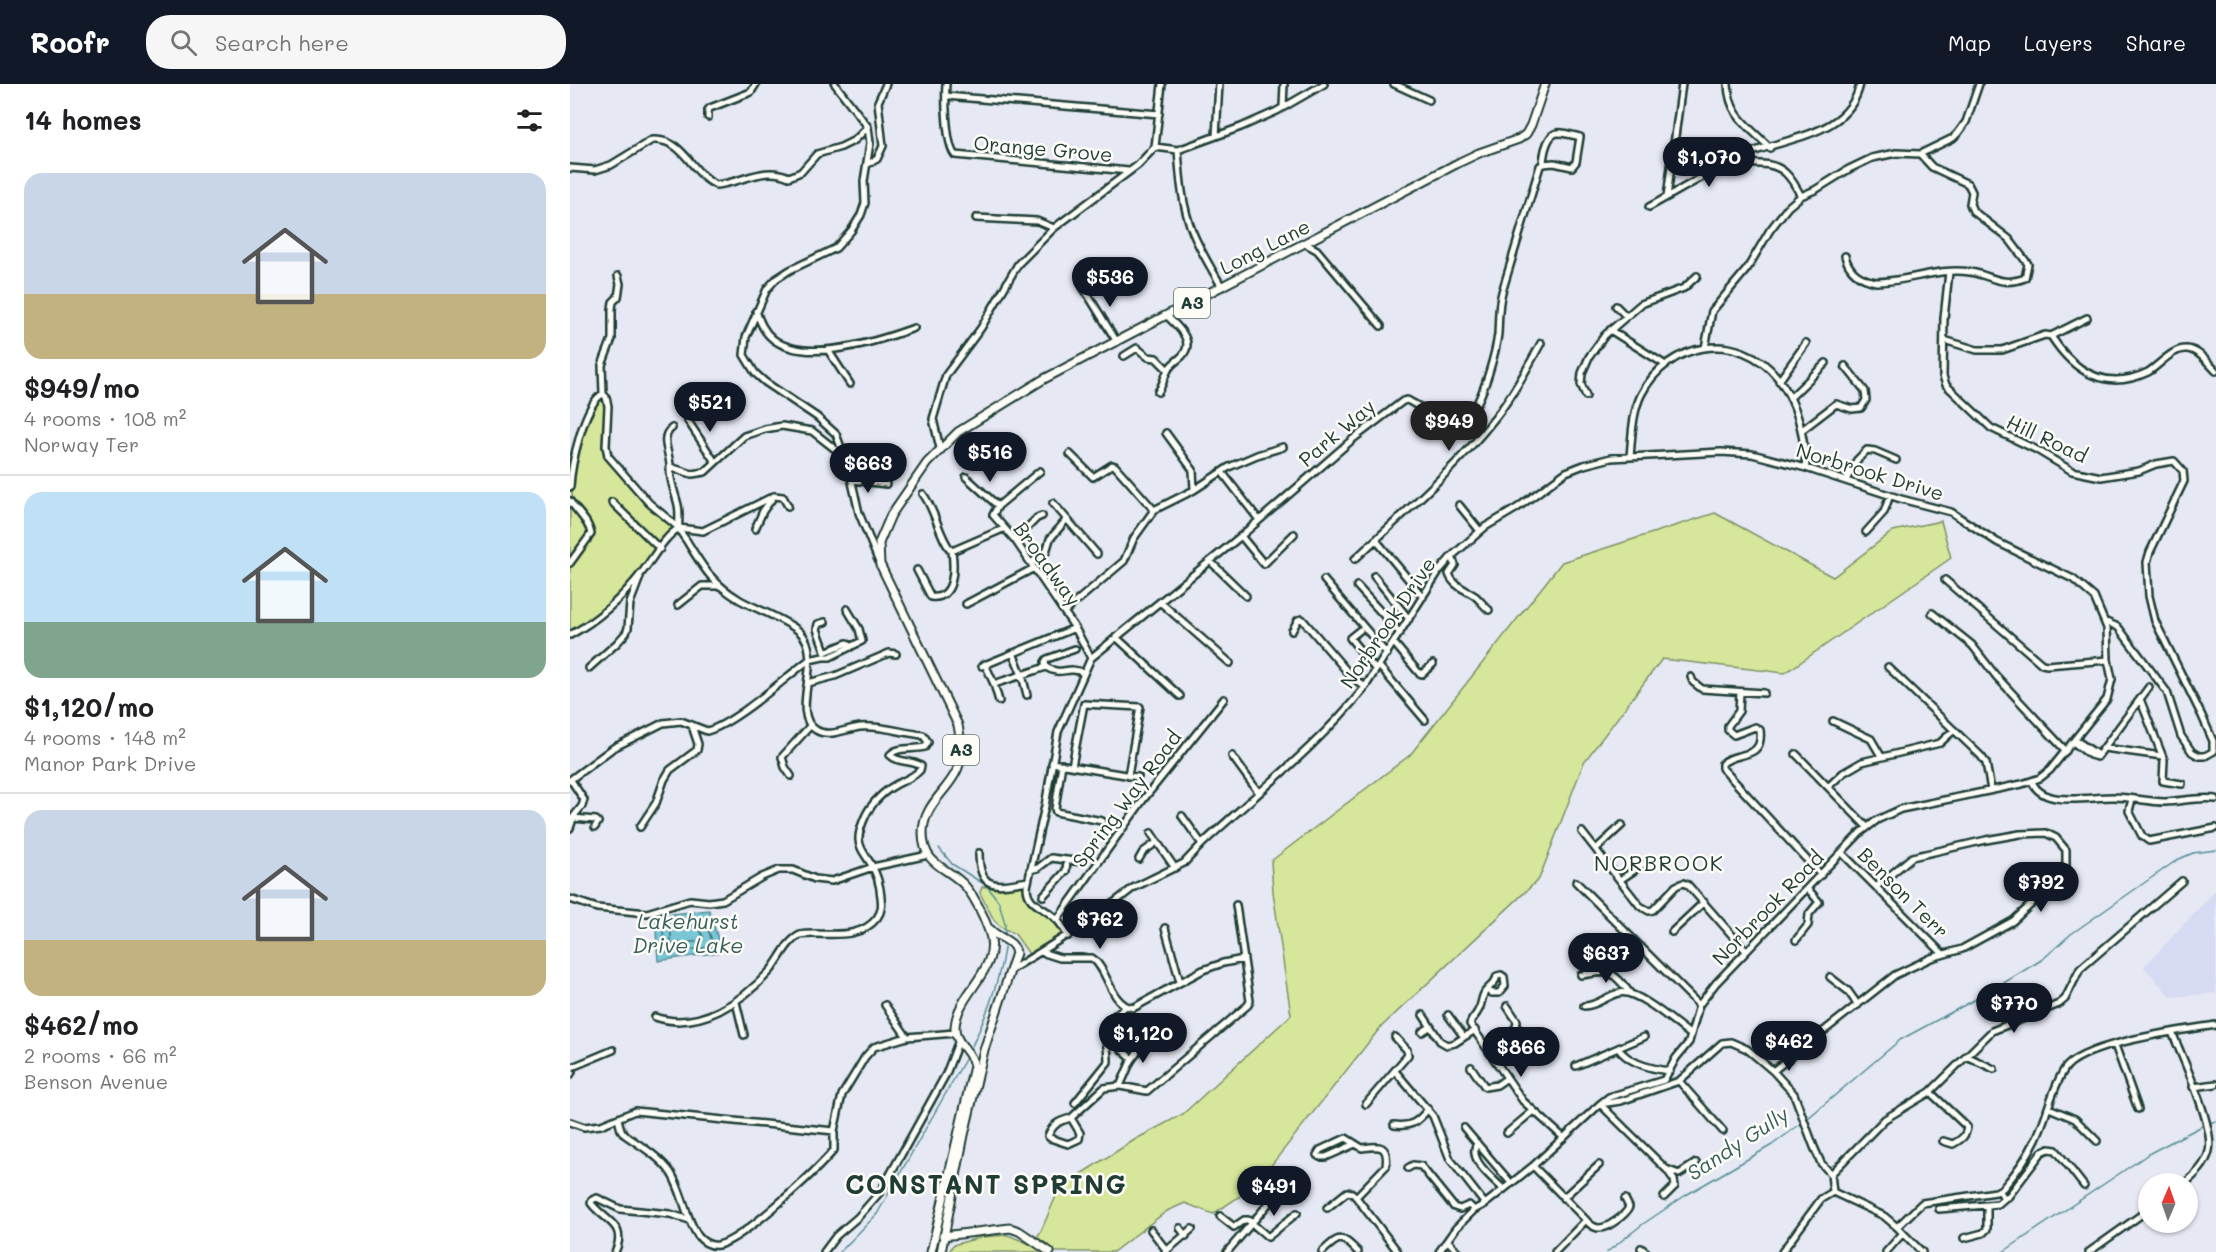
<!DOCTYPE html>
<meta charset="utf-8">
<style>
:root{--surface:#fff;--page:#f6f6f6;--text:#202124;--muted:#757577;--line:#e0e0e0;--accent:#111827}
body{margin:0;font-family:Mali,sans-serif;background:var(--page);color:var(--text);height:100vh;display:flex;flex-direction:column;font-size:22px;white-space:nowrap}
*{box-sizing:border-box;margin:0}
p{font-size:20px;color:var(--muted)}
.icon{flex:none;width:33px;height:33px;fill:none;stroke:currentColor;stroke-width:2;stroke-linecap:round;stroke-linejoin:round}
.map{position:relative;flex:1;overflow:hidden}
.details{display:flex;flex-direction:column;background:var(--surface);width:570px}
.details>*{flex:none}
.needle{width:39px;rotate:2deg}
.buttons{position:absolute;left:1568px;top:1089px;display:grid;gap:12px}
.buttons a{display:grid;place-items:center;width:60px;height:60px;border-radius:50%;background:var(--surface);box-shadow:0 2px 4px #0004;font-size:30px}
.price{position:absolute;translate:-50% -51px;padding:0 14px;border-radius:21px;background:var(--accent);color:#fff;font-size:20px;line-height:39px;filter:drop-shadow(0 2px 3px #0008)}
.price::after{content:'';position:absolute;left:50%;top:36px;width:18px;height:14px;margin-left:-9px;background:inherit;clip-path:polygon(0 0,100% 0,50% 100%)}
.price.on{background:#222;color:#fff}
ul{padding:0;list-style:none}
li{display:grid;align-content:center;gap:12px;height:318px;padding:0 24px}
li+li{border-top:2px solid var(--line)}
li span{display:grid;place-items:center;height:186px;border-radius:18px;color:#555}
li>.icon{margin-inline-start:auto}
span .icon{width:108px;height:108px;fill:#fffc;stroke-width:1}
li b{font-size:26px}
h2{display:flex;justify-content:space-between;align-items:center;height:72px;padding:0 24px;font-size:26px}
header{display:flex;align-items:center;gap:36px;box-sizing:border-box;height:84px;padding:0 30px;background:var(--accent);color:#fff}
header strong{font-size:28px}
nav{display:flex;gap:33px;margin-inline-start:auto;font-size:21px}
.search{width:420px;height:54px;background:var(--page);display:flex;align-items:center;gap:15px;box-sizing:border-box;padding:0 21px;border-radius:24px;color:var(--muted);font-size:22px}
main{display:flex;flex:1;min-height:0}
.map>svg:first-child{display:block}
.built{fill:#d6daf2}
.green{fill:#d6e69a;stroke:#7a9267;stroke-width:1.5}
.water{fill:#78c6d6;stroke:#548f95;stroke-width:1.5}
.lines{fill:none;stroke-linecap:round;stroke-linejoin:round}
.shore{stroke:#437475;stroke-width:1.5}
.stream{stroke:#548f95;stroke-width:1.5}
.minor-casing{stroke:#1f3d34;stroke-width:10}
.major-casing{stroke:#1f3d34;stroke-width:11}
.minor{stroke:#fdfcf7;stroke-width:5}
.major{stroke:#fdfcf7;stroke-width:7}
.labels{text-anchor:middle;stroke-width:5;stroke-linejoin:round;paint-order:stroke}
.shield{fill:#fdfcf7;stroke:#62766e;stroke-width:1.5}
.shield-label{font-size:18px;font-weight:bold;fill:#1f3d34}
.street-label{font-size:20px;fill:#1f3d34;stroke:#fdfcf7}
.neighbourhood-label{font-size:21px;letter-spacing:1.5px;fill:#1f3d34;stroke:#fdfcf7}
.water-label{font-size:21px;font-style:italic;fill:#355f5c;stroke:#fdfcf7}
.district-label{font-size:26px;font-weight:bold;letter-spacing:1.5px;fill:#1f3d34;stroke:#fdfcf7}
</style>
<header>
<strong>Roofr</strong>
<div class="search"><svg class="icon" aria-label="search" viewBox="0 0 24 24"><circle cx="10" cy="10" r="6"/><path d="M15 15l6 6"/></svg>Search here</div>
<nav><a>Map</a><a>Layers</a><a>Share</a></nav>
</header>
<main>
<section class="details">
<h2>14 homes<svg class="icon" aria-label="filters" viewBox="0 0 24 24"><path d="M4 7h16M4 17h16"/><circle cx="9" cy="7" r="2"/><circle cx="15" cy="17" r="2"/></svg></h2>
<ul>
<li><span style="background:linear-gradient(#c9d6e8 65%,#c2b280 0)"><svg class="icon" aria-label="home" viewBox="0 0 24 24"><path d="M3 11l9-7 9 7M6 9v11h12V9"/></svg></span><div><b>$949/mo</b><p>4 rooms · 108 m²</p><p>Norway Ter</p></div></li>
<li><span style="background:linear-gradient(#bfe0f5 70%,#7fa58c 0)"><svg class="icon" aria-label="home" viewBox="0 0 24 24"><path d="M3 11l9-7 9 7M6 9v11h12V9"/></svg></span><div><b>$1,120/mo</b><p>4 rooms · 148 m²</p><p>Manor Park Drive</p></div></li>
<li><span style="background:linear-gradient(#c9d6e8 70%,#c2b280 0)"><svg class="icon" aria-label="home" viewBox="0 0 24 24"><path d="M3 11l9-7 9 7M6 9v11h12V9"/></svg></span><div><b>$462/mo</b><p>2 rooms · 66 m²</p><p>Benson Avenue</p></div></li>
</ul>
</section>
<div class="map">
<svg width="1646" height="1168" viewBox="0 0 1646 1168">
<rect width="100%" height="100%" fill="#e6e8f4"/>
<filter id="ink" filterUnits="userSpaceOnUse"><feTurbulence type="fractalNoise" baseFrequency=".0167" numOctaves="2"/><feDisplacementMap in="SourceGraphic" scale="12" xChannelSelector="R" yChannelSelector="G"/><feConvolveMatrix kernelMatrix="1 2 1 2 8 2 1 2 1" color-interpolation-filters="sRGB"/></filter>
<g filter="url(#ink)">
<path class="built" d="M1646 806V909L1601 913 1574 883Z"/>
<path class="green" d="M32 314 36 322 33 361 37 373 107 444C74 482 45 524 0 548V482L24 451 21 438 2 416 3 384 14 349 29 316Z
M0 423 18 445V451L0 476Z
M1145 429 1263 493 1323 447 1371 437 1381 474 1215 589 1092 575 1014 678 969 795 810 944 684 1103 643 1130 615 1119 597 1127 543 1168H379L383 1161 412 1153 438 1151 462 1161 471 1147 490 1103 566 1055 613 1030 721 931 703 808 701 777 840 671 992 478Z
M450 801 456 803 460 820 484 837 492 850 473 864 459 870 445 850 431 843 424 836 410 809 412 803Z"/>
<path class="water" d="M139 826 152 868 88 877 85 832Z"/>
<g class="lines">
<path class="shore" d="M134 833 143 860 142 863 94 869 93 838Z
M128 841 133 853 132 857 101 860V844Z"/>
<path class="stream" d="M369 764 382 780 417 802 429 818 435 840V851
M399 968C416 934 430 896 435 859
M1237 1035 1330 956 1419 908 1473 875 1501 850 1607 776 1623 769 1646 766
M1639 1039 1646 1037
M270 1168 307 1130 397 972
M1037 1168 1073 1140 1116 1111 1202 1061 1233 1038
M1433 1168 1580 1069 1632 1042"/>
<defs>
<path id="minor" d="M265 0 298 43 300 59 294 97 295 119 291 131 281 147 266 164 220 186 206 195 197 205 176 253 174 271 185 289 195 298 247 333 266 350 279 385 289 429 308 476
M376 0C375 15 376 61 385 71L559 87
M824 0 859 16
M1158 0C1159 33 1179 42 1200 64
M376 12 589 30
M713 23 714 0
M138 33V26L140 24 181 8 186 0
M646 52 649 0
M585 63 608 66 671 43 707 27 754 0
M608 66C610 94 612 123 623 149 631 168 642 186 652 203
M1350 70 1383 54 1388 49 1396 38 1409 0
M1169 74 1171 77C1177 80 1183 80 1190 80 1213 80 1221 93 1231 112
M298 80 307 75 313 62 308 18 316 0
M0 84 25 86 41 81 82 56C115 54 121 90 146 101 172 99 194 81 219 93L231 88 247 70 271 63 285 56 298 43
M1097 113 1112 0
M1079 123C1110 106 1141 87 1173 72 1213 53 1279 53 1290 0
M406 134 467 137 484 144
M736 160 747 166 811 242
M1379 188 1374 234 1373 292 1376 301 1421 344 1467 366 1502 387 1531 393 1569 387 1586 380 1604 377 1613 387 1614 397 1580 468 1577 478 1579 512 1585 537 1632 632 1643 657V667
M513 203 547 258
M1046 222 1056 232
M186 227C190 238 194 248 203 255 236 281 308 257 344 244
M1040 246 1094 280
M1481 252 1517 234
M1374 256 1407 266H1432L1475 251 1481 252C1504 288 1536 308 1578 288 1590 281 1602 264 1617 265 1629 266 1638 279 1646 287
M1135 264 1142 227 1177 185 1200 146 1218 123 1231 112 1245 106 1279 85 1302 74 1326 69 1350 70 1362 83 1398 100 1402 108 1400 120 1403 127 1439 155 1458 180 1455 194C1430 203 1424 192 1400 188 1368 183 1338 198 1306 198 1290 195 1279 188 1275 172
M258 266 280 300
M554 272 567 264 578 273 586 274 598 286
M1209 297 1236 259
M588 308C593 301 594 293 598 286 601 280 607 277 612 272 626 257 607 242 597 232
M33 310 32 281 42 255V225L43 218 48 213 50 200 48 192
M1016 312 1011 300 1012 289 1019 273 1035 251 1071 220 1114 204 1127 192
M1220 314 1256 279
M118 337 145 378
M1232 346 1266 320 1282 325 1291 324 1296 316 1295 307 1275 282
M596 349 623 386 624 406
M370 364 363 335 376 291 411 244 448 180 484 144 568 81 585 63 592 0
M500 370 523 393 542 381 545 382 584 426
M1060 373C1062 352 1062 330 1071 311 1098 257 1169 245 1208 294 1228 320 1234 351 1236 384
M100 383 122 390 135 388 174 352 195 345 212 342 242 347 274 372
M470 387 428 422 423 431 445 456 505 544 521 574
M652 388 689 436
M396 393 428 422
M282 396 316 400
M1276 396 1287 376 1297 366 1305 367 1326 376
M0 403C1 382 14 319 33 310L36 313 38 322 36 362 38 372 79 419 109 444 133 447 204 412 213 413 218 422
M353 410C365 425 371 458 382 467
M0 417C7 428 19 437 21 450L0 479
M42 418 90 465
M483 419 527 470
M889 421 910 447
M185 445 193 427 204 412
M1296 448 1314 428 1320 411
M671 452 694 480 724 450
M445 456 467 434 472 432
M806 456 853 513
M382 467 433 445
M882 472 885 481 879 490C883 502 895 505 905 512 910 516 914 522 919 526
M785 475C833 430 884 386 925 334 943 311 957 285 971 259
M640 477 676 512
M461 479 476 468 480 455 497 435
M347 486 361 513C386 516 384 482 382 467
M804 492 839 535
M754 496 817 570
M1375 496 1472 580 1477 581 1538 576
M787 502 830 549
M590 518 660 579
M396 520 464 484
M108 521 132 502H150
M494 528 554 477 564 454 584 426 624 406 659 383 687 371 713 363
M1362 529 1402 561 1426 592 1496 667
M1534 537 1548 543 1597 608 1611 652 1622 668 1629 672H1635L1644 667
M790 546 780 554 806 586
M722 547 728 536 732 535 781 592 795 603
M0 551C30 535 53 513 73 487 84 473 94 453 109 444
M546 553 610 612
M824 559 849 589 852 590 863 580
M255 567 247 545 248 540 255 538
M255 568 277 559 281 563
M443 569 452 591 457 611
M415 580 424 600 429 617
M412 582 505 544
M809 582 855 636
M476 583 475 578 477 575 505 565
M1318 583 1411 672 1416 679 1421 706
M19 584 47 559 56 549 58 544 60 519 70 493
M1121 593 1123 598 1132 605 1194 609
M238 599 265 592 319 569 326 570
M424 600 476 583C490 593 498 581 513 589
M1170 608 1169 627 1158 642V646L1164 651 1185 643 1190 646C1194 678 1165 666 1152 680V684L1251 791
M1570 615 1594 676 1593 697 1612 700
M1263 637 1301 655 1311 672
M1507 657 1528 671
M1503 658 1520 671 1527 673 1579 603
M1534 664 1592 672
M1226 670 1297 743
M662 672 689 709
M482 679 568 693
M492 680 485 725 486 728 532 737
M502 682 514 620 570 623 558 692
M221 692 215 683 212 673 240 642
M0 696 43 664 93 639 111 637 137 647C164 640 215 594 239 576L253 573H260L292 557 289 545 277 525
M1462 697C1472 725 1521 712 1544 713 1561 713 1578 718 1595 718 1613 717 1628 713 1646 715
M1258 703 1273 689 1292 678 1370 659 1384 646
M1562 715 1559 727 1572 752 1579 757 1646 744
M612 732 632 760
M3 734 26 736 28 738 25 743
M70 743 86 719 94 696 100 686 127 666 128 660 122 642
M0 744 4 732 12 722 14 716 1 696
M1012 748 1070 822 1079 827 1083 826 1106 802 1113 799 1118 801 1176 867
M581 749 605 784
M1026 765 1052 741
M409 769C409 808 427 802 458 797
M1272 769 1373 870
M569 775 573 768 587 758
M460 786 468 784 481 774 512 778
M1050 796 1075 779
M1006 798 1129 921
M473 812 496 787 497 776
M0 815 27 824 77 829 120 816 139 818 153 816 192 793 209 786H223L245 795 262 797 303 783 358 771
M487 836 573 716 654 615
M595 844 610 898
M1102 848 1134 818
M498 852C494 846 491 839 486 835 475 823 457 821 457 803L475 722 488 648 521 574 671 452 783 355 833 317 837 316C851 323 864 333 879 334 888 335 899 332 904 324 914 310 926 268 928 250 929 235 928 222 932 208L970 82 973 80C973 75 974 71 975 66 981 43 990 48 1010 53L1006 78 1002 83 984 79 973 80
M1226 856 1238 841 1239 830 1249 818 1238 805
M471 868 490 874H522C539 886 540 921 563 924L633 886 653 879 674 875
M441 886 523 835 563 804 614 779 632 760C687 709 748 662 795 603L869 487 882 472 915 443 947 424 996 388 1014 381 1041 374 1151 368 1182 370 1236 384 1331 415 1381 428 1427 458 1503 495 1524 513 1537 544 1538 576 1542 595 1537 615 1480 686 1470 694 1452 700 1331 725 1307 736 1290 749 1146 899 1129 921 1119 958 1106 974 1094 996 1039 1013 1030 1020 963 1082 915 1120 904 1126 886 1144 869 1168
M1011 891C1041 887 1041 885 1060 909
M1260 893 1278 907 1288 921
M917 906 922 909H929L935 902 934 893 931 891 927 892C925 901 920 901 915 908 911 914 912 921 908 927 905 933 902 934 900 940L953 1017 994 1054
M166 918 174 951
M315 921 337 953
M1014 922C1027 922 1036 912 1049 909 1066 904 1106 940 1121 951
M853 931 870 957 877 961 885 959 905 946
M878 931 894 953
M85 933C129 948 173 917 201 886 210 875 217 857 230 851 234 850 239 850 243 850 266 850 291 854 307 834 312 827 312 821 311 813 310 802 308 792 302 782 298 774 288 764 289 754 289 746 295 731 300 724 306 715 317 705 327 700 335 696 344 693 350 686L351 682C341 675 329 680 320 671 328 662 343 666 355 663L358 658 353 651C332 649 311 641 290 643 276 645 258 654 246 646 218 629 256 572 230 548 217 536 186 525 170 516 143 500 134 485 118 459 116 455 110 449 109 444 108 437 110 429 108 421 105 408 99 396 100 382 100 369 89 353 102 344
M852 948 860 943
M1602 948C1612 973 1645 1043 1639 1067 1636 1081 1625 1091 1614 1100
M1545 961 1568 1025
M1048 964C1059 980 1082 985 1100 987
M921 970 946 943 947 937 937 922
M1396 972 1424 985
M1006 982 1074 953
M901 983 915 1003 927 1001 937 994
M825 987 863 1032 880 1075 915 1120
M1203 987 1325 891 1361 874 1392 865 1443 837 1480 803 1496 780V766L1486 754 1476 749 1450 750 1416 756 1342 773 1306 803
M0 991 2 988 0 984 43 966
M1109 997 1153 1047
M550 1002 561 977 573 960 567 954 560 956 552 966 562 975
M1623 1003 1646 1000
M1360 1008 1397 1043C1396 1052 1392 1055 1383 1060L1373 1057
M505 1019 538 978C538 948 526 944 555 923
M796 1020 838 971 837 966 825 953
M1030 1020 1051 1017 1109 997 1152 959 1161 958 1177 965 1203 987 1224 1010 1244 1063 1251 1079 1261 1090 1263 1108 1251 1115 1212 1168
M1030 1020 1096 1085 1109 1090 1126 1079
M1479 1024 1505 1035 1527 1057
M501 1034 534 1004 550 1002 577 1007 678 921 680 917 666 821
M501 1034 510 1049 509 1055 498 1060 480 1054 478 1052C483 1040 489 1037 501 1034Z
M48 1035 51 1046 55 1051C71 1062 90 1073 101 1089 113 1108 115 1133 128 1152 133 1158 140 1162 148 1161 172 1157 247 1086 264 1066V1047L272 1011 295 973 304 963 337 953 385 949
M0 1038 14 1043 31 1041 65 1027 264 1047
M824 1041C841 1043 848 1038 858 1025
M894 1044 941 1099
M937 1049 963 1027
M907 1059C897 1076 923 1094 933 1105
M785 1060 756 1073H750L747 1071 750 1066 776 1054 792 1064C808 1062 819 1059 816 1082L786 1113 828 1168
M963 1082 1016 1136C1019 1140 1023 1143 1028 1144 1037 1145 1056 1131 1059 1123L1055 1115
M838 1084 843 1081 851 1082 884 1123 890 1125 899 1121 904 1126
M1261 1090 1315 1035 1360 1008 1422 947 1489 920 1495 915 1510 885 1612 797
M1430 1107 1433 1113H1438L1472 1068 1479 1065 1486 1066 1514 1102
M1263 1108 1314 1132 1327 1143 1352 1168
M1094 1113 1105 1102 1104 1096 1097 1086
M993 1114 1029 1081
M757 1124 777 1108 782 1109 786 1113
M1369 1125 1428 1120 1435 1114
M650 1132 664 1143 674 1136H678L698 1153 727 1129
M1327 1143 1352 1119 1426 1108 1433 1104C1445 1090 1458 1072 1466 1055 1477 1033 1481 1007 1494 986 1510 959 1615 946 1646 941
M610 1144 616 1152
M581 1146 597 1167
M1394 1154 1413 1149 1417 1145V1121
M878 1157 888 1168
M1071 1164 1076 1168
M45 1168C58 1140 34 1137 21 1119L22 1116 27 1114 50 1125 100 1130 120 1136
M254 1168 266 1152 288 1133 311 1107 376 990 389 956
M595 1168 622 1145
M657 1168 718 1097 724 1094 738 1096
M752 1168C769 1152 771 1150 788 1168
M985 1168 1016 1136
M1316 1168 1333 1149
M1519 1168 1578 1126"/>
<path id="major" d="M310 480 388 641C391 657 394 675 385 690 374 710 353 723 353 749 353 783 378 782 396 803 405 814 414 833 419 847 433 885 387 908 385 943 384 959 402 967 404 982L361 1168
M310 481 309 459 321 431 357 379 388 348 474 295 890 78 909 69 949 55 956 50 961 41 975 0
M373 1152 440 1144 449 1147 480 1168
M371 1168 394 1051 414 966 446 869C444 855 428 855 420 845"/>
</defs>
<use href="#minor" class="minor-casing"/>
<use href="#major" class="major-casing"/>
<use href="#minor" class="minor"/>
<use href="#major" class="major"/>
</g>
</g>
<g class="labels">
<g class="shield">
<rect x="604" y="204" width="36" height="30" rx="4.5"/>
<rect x="373" y="651" width="36" height="30" rx="4.5"/>
</g>
<g class="shield-label">
<text x="622" y="225">A3</text>
<text x="391" y="672">A3</text>
</g>
<g class="street-label">
<text transform="translate(473 65) rotate(5)" y="7">Orange Grove</text>
<text transform="translate(695 163) rotate(-27)" y="7">Long Lane</text>
<text transform="translate(767 349) rotate(-40)" y="7">Park Way</text>
<text transform="translate(1477 355) rotate(25)" y="7">Hill Road</text>
<text transform="translate(1300 388) rotate(17)" y="7">Norbrook Drive</text>
<text transform="translate(477 480) rotate(54)" y="7">Broadway</text>
<text transform="translate(818 539) rotate(-56)" y="7">Norbrook Drive</text>
<text transform="translate(557 715) rotate(-53)" y="7">Spring Way Road</text>
<text transform="translate(1333 809) rotate(45)" y="7">Benson Terr</text>
<text transform="translate(1198 824) rotate(-46)" y="7">Norbrook Road</text>
</g>
<g class="neighbourhood-label">
<text x="1089" y="787">NORBROOK</text>
</g>
<g class="water-label">
<text x="118" y="845">Lakehurst<tspan x="118" dy="24">Drive Lake</tspan></text>
<text transform="translate(1168 1060) rotate(-33)" y="7">Sandy Gully</text>
</g>
<g class="district-label">
<text x="416" y="1110">CONSTANT SPRING</text>
</g>
</g>
</svg>
<div class="buttons">
<a><svg class="needle" viewBox="-14 -14 28 28"><path d="M0-13l5 13h-10z" fill="#e53935"/><path d="M0 13l5-13h-10z" fill="#757577"/></svg></a>
</div>
<b class="price" style="left:1139px;top:104px">$1,070</b>
<b class="price" style="left:540px;top:224px">$536</b>
<b class="price" style="left:140px;top:349px">$521</b>
<b class="price on" style="left:879px;top:368px">$949</b>
<b class="price" style="left:420px;top:399px">$516</b>
<b class="price" style="left:298px;top:410px">$663</b>
<b class="price" style="left:1471px;top:829px">$792</b>
<b class="price" style="left:530px;top:866px">$762</b>
<b class="price" style="left:1036px;top:900px">$637</b>
<b class="price" style="left:1444px;top:950px">$770</b>
<b class="price" style="left:573px;top:980px">$1,120</b>
<b class="price" style="left:1219px;top:988px">$462</b>
<b class="price" style="left:951px;top:994px">$866</b>
<b class="price" style="left:704px;top:1133px">$491</b>
</div>
</main>
